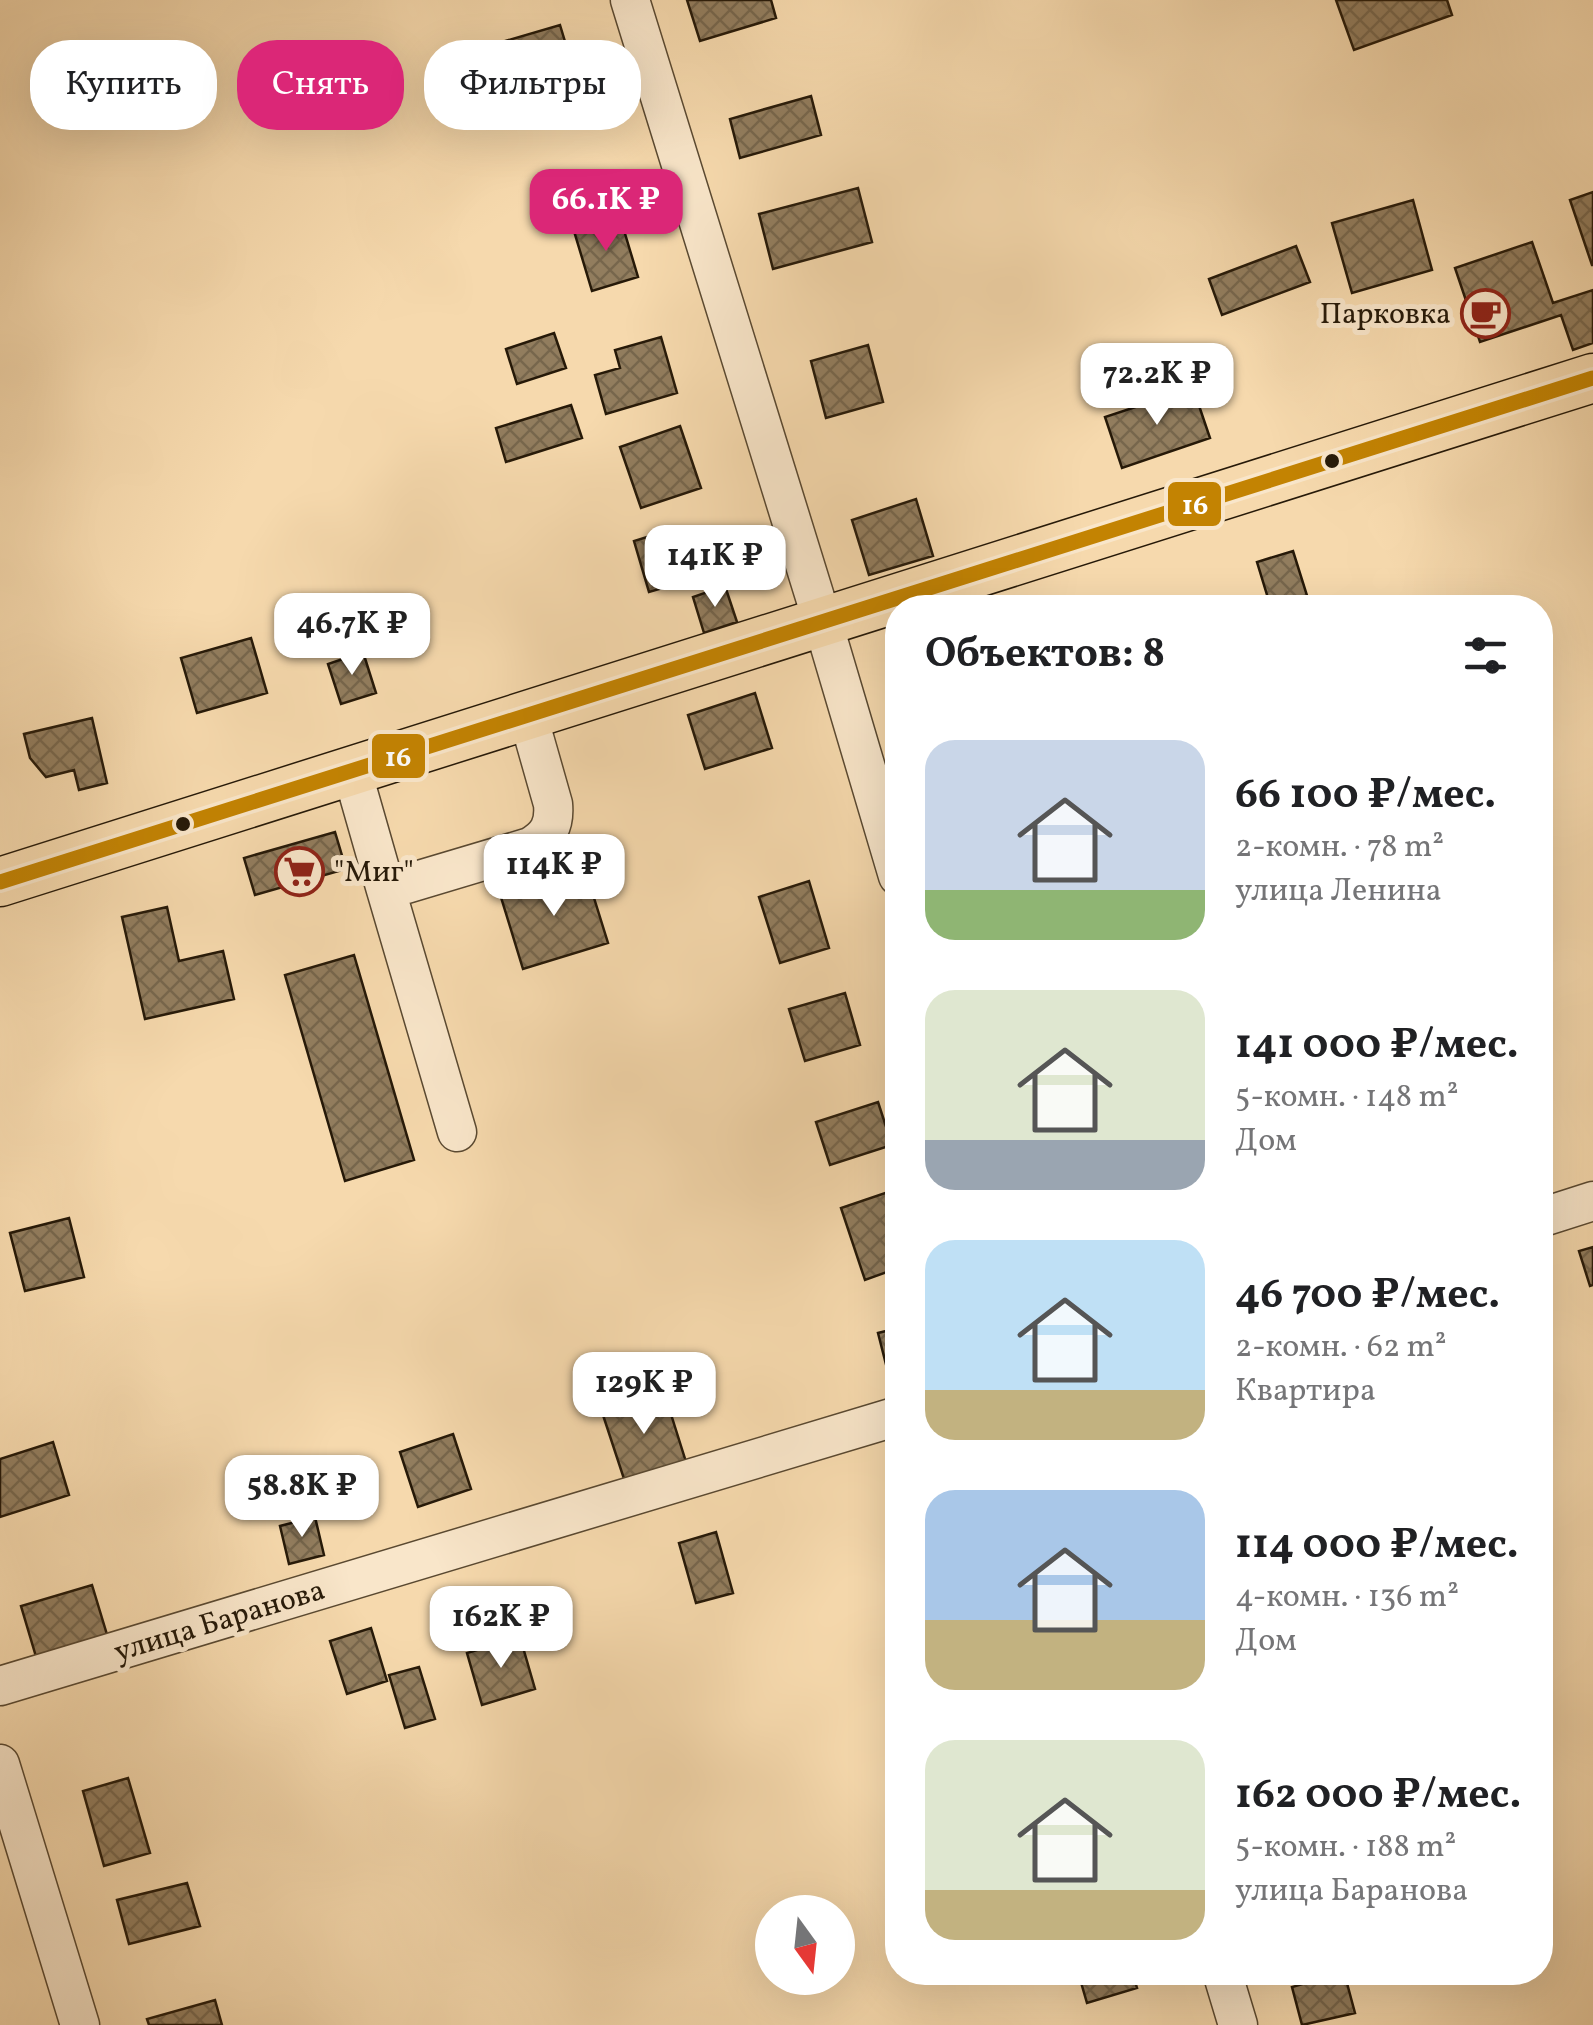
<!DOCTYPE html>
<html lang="ru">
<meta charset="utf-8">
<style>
:root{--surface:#fff;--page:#f6f6f6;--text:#202124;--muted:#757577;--accent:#db2777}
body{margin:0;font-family:Vollkorn,serif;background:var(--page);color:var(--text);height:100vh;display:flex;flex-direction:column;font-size:38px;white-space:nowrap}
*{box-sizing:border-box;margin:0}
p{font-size:32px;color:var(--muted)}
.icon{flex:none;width:55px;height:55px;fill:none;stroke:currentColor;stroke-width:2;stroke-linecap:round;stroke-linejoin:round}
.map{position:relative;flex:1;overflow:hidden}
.side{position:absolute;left:885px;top:595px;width:668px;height:1390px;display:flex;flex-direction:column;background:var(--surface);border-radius:40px;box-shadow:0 10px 40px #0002}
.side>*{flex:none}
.guide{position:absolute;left:30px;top:40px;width:705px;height:90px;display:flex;gap:20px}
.needle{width:65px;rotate:165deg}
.tools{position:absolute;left:755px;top:1895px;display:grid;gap:20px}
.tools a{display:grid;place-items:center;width:100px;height:100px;border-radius:50%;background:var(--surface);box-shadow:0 10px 40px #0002;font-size:50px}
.price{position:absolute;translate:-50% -85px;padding:0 22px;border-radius:20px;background:#fff;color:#222;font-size:32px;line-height:65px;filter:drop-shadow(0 2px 5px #0008)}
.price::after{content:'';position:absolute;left:50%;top:60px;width:30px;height:22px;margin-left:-15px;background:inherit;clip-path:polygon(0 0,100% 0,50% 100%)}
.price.on{background:var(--accent);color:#fff}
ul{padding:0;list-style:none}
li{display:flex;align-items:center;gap:30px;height:250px;padding:0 40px}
li span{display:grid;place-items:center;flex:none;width:280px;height:200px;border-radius:30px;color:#555}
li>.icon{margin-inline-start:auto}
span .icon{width:120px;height:120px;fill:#fffc;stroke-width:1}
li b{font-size:42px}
h2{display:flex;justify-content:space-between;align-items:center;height:120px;padding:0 40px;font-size:42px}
.tag{padding:0 35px;border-radius:40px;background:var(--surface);box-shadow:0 10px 40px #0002;font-size:35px;line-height:90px}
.tag.on{background:var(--accent);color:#fff}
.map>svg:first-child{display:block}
.building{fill:url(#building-cross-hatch);stroke:#261908;stroke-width:2.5}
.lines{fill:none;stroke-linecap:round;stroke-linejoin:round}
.minor-casing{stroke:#5a4931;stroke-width:41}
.major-casing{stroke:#261908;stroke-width:51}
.minor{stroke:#f9e6ca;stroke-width:38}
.major{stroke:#f6d9ad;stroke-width:48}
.bus-1-casing{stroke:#f9e6ca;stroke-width:22}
.bus-1{stroke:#c38302;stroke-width:15}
.bus-dot{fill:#261908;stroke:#f9e6ca;stroke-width:4}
.labels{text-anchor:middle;stroke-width:10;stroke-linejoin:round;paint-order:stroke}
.poi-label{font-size:30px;fill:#261908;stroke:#f9e6ca;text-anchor:end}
.street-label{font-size:30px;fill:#261908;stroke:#f9e6ca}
.line-badge{stroke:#f9e6ca;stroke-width:4}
.badge-label{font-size:28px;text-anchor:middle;font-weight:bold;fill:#fff}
</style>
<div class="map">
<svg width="1593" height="2025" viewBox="0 0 1593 2025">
<defs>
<pattern id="building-cross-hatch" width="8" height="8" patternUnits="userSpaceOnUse" patternTransform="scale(2.5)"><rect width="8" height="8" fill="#927d5e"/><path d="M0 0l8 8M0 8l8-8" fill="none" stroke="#77664c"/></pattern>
</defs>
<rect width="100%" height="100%" fill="#f6d9ad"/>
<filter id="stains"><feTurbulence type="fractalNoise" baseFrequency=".002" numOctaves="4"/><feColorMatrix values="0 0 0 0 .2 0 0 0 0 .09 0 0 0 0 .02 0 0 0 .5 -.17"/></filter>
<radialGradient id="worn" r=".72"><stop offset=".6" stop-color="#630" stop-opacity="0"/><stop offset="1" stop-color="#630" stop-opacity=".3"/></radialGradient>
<path class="building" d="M687 0H771L776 18 700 41Z
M1336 0H1447L1452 15 1354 50Z
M560 25 579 88 514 107 495 44Z
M811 96 821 135 740 158 730 119Z
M858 188 872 242 773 269 759 214Z
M1593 192V265H1592L1570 200Z
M1413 200 1432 270 1352 293 1332 223Z
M620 217 638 277 592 291 574 231Z
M1532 242 1553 303 1593 290V343L1573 350 1561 315 1480 342 1455 268Z
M1296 246 1310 282 1222 315 1209 279Z
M554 333 566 368 517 384 506 349Z
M661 337 677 393 606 414 595 375 620 368 615 350Z
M868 345 883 402 826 418 811 361Z
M1193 388 1210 438 1122 468 1105 417Z
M571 405 582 438 506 462 496 428Z
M680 426 701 488 641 508 620 447Z
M916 499 933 556 869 575 852 520Z
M679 527 694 579 649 592 634 541Z
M1293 551 1310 605 1271 608 1257 562Z
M725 586 737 622 704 633 693 597Z
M251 638 267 693 197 713 181 658Z
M363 652 376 693 341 704 328 664Z
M755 693 772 748 705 769 688 715Z
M92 718 107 783 79 790 74 770 46 777 30 758 24 734Z
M335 832 346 869 255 895 244 858Z
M585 869 608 943 523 969 500 894Z
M809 881 829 948 780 963 759 897Z
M167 907 179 961 223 951 234 999 145 1019 122 917Z
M354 955 414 1160 345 1181 285 975Z
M845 993 860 1045 805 1061 789 1009Z
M878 1102 892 1145 830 1165 816 1122Z
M894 1190 898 1199V1268L865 1280 841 1208Z
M69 1218 84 1277 25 1291 10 1233Z
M1593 1247V1285L1590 1286 1579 1251Z
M898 1328V1390L893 1392 878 1333Z
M664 1392 686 1462 625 1482 602 1412Z
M453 1434 471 1489 418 1507 400 1452Z
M53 1442 69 1495 0 1517V1459Z
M315 1517 324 1555 289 1564 280 1526Z
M716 1532 733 1593 696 1603 679 1543Z
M92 1585 108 1638 37 1660 21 1606Z
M371 1628 387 1681 347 1694 330 1641Z
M520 1637 535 1689 482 1705 467 1653Z
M419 1667 435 1719 405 1728 389 1675Z
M128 1778 150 1853 104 1866 83 1791Z
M187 1883 200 1926 129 1944 117 1900Z
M1078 1972H1132L1137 1988 1087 2003Z
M1344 1972 1355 2013 1302 2025 1292 1987Z
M215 2000 222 2025H149L147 2019Z"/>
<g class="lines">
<defs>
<path id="minor" d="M630 0 823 623 898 876
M352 771 386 890
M457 1132 386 890 530 847C548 837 555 825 553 804L528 716
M1540 1218 1593 1201
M0 1686 898 1416
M0 1764 80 2025
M1222 1972 1238 2025"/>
<path id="major" d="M0 882 1593 378"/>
</defs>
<use href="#minor" class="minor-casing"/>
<use href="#major" class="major-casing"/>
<use href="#minor" class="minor"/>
<use href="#major" class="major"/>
<defs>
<path id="bus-1" d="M0 882 1593 378"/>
</defs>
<use href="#bus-1" class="bus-1-casing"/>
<use href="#bus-1" class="bus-1"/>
</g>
<defs>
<symbol id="cafe-ring" viewBox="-11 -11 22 22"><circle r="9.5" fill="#f9e6ca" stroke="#8f2418" stroke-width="1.5"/><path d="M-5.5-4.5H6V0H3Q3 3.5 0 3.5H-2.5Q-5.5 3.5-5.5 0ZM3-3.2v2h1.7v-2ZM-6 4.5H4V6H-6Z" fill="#8f2418"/></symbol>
<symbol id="supermarket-ring" viewBox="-11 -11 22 22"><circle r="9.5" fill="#f9e6ca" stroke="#8f2418" stroke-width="1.5"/><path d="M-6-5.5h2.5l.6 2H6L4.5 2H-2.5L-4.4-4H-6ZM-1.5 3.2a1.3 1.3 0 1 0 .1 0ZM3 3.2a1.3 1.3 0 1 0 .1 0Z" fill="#8f2418"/></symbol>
</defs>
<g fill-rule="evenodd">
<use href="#cafe-ring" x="1458" y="286" width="55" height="55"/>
<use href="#supermarket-ring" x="272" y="844" width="55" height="55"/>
</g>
<g class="bus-dot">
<circle cx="1332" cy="461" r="9"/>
<circle cx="183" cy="824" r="9"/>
</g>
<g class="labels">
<g class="poi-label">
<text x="1451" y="323">Парковка</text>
<text x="334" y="881" text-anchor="start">"Миг"</text>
</g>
<g class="street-label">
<text transform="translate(219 1620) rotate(-17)" y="10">улица Баранова</text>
</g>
</g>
<g class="line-badge">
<rect x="1166" y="480" width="57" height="48" rx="10" fill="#c38302"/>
<rect x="370" y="732" width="57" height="48" rx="10" fill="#c38302"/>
</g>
<g class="badge-label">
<text x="1195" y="514">16</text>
<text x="398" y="766">16</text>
</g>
<rect width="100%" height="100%" filter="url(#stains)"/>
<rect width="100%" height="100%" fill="url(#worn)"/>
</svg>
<div class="tools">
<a><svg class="needle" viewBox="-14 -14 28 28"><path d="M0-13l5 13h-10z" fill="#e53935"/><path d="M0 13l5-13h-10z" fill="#757577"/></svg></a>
</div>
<b class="price on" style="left:606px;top:254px">66.1K ₽</b>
<b class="price" style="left:1157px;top:428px">72.2K ₽</b>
<b class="price" style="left:715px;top:610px">141K ₽</b>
<b class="price" style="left:352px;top:678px">46.7K ₽</b>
<b class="price" style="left:554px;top:919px">114K ₽</b>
<b class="price" style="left:644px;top:1437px">129K ₽</b>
<b class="price" style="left:302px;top:1540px">58.8K ₽</b>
<b class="price" style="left:501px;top:1671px">162K ₽</b>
<div class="guide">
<a class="tag">Купить</a>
<a class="tag on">Снять</a>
<a class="tag">Фильтры</a>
</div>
<section class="side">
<h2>Объектов: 8<svg class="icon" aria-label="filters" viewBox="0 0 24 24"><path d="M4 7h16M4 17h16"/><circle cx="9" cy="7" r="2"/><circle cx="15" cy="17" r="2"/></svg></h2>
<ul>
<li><span style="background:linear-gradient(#c9d6e8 75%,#8fb573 0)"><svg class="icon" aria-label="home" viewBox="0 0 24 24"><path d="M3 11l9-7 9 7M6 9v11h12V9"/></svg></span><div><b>66 100 ₽/мес.</b><p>2-комн. · 78 m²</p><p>улица Ленина</p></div></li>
<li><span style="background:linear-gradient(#dfe7d0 75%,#9aa5b1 0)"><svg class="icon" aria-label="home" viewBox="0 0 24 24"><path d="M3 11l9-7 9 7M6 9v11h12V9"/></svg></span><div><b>141 000 ₽/мес.</b><p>5-комн. · 148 m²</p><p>Дом</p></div></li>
<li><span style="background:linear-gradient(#bfe0f5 75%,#c2b280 0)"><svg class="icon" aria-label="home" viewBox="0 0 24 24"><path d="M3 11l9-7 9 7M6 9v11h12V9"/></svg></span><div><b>46 700 ₽/мес.</b><p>2-комн. · 62 m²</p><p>Квартира</p></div></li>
<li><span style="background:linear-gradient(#a9c7e8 65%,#c2b280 0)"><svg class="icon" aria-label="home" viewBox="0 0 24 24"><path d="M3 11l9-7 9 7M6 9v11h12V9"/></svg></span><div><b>114 000 ₽/мес.</b><p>4-комн. · 136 m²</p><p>Дом</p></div></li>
<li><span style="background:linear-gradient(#dfe7d0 75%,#c2b280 0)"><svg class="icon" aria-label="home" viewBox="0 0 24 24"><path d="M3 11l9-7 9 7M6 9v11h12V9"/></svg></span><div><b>162 000 ₽/мес.</b><p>5-комн. · 188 m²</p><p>улица Баранова</p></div></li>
</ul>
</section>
</div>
